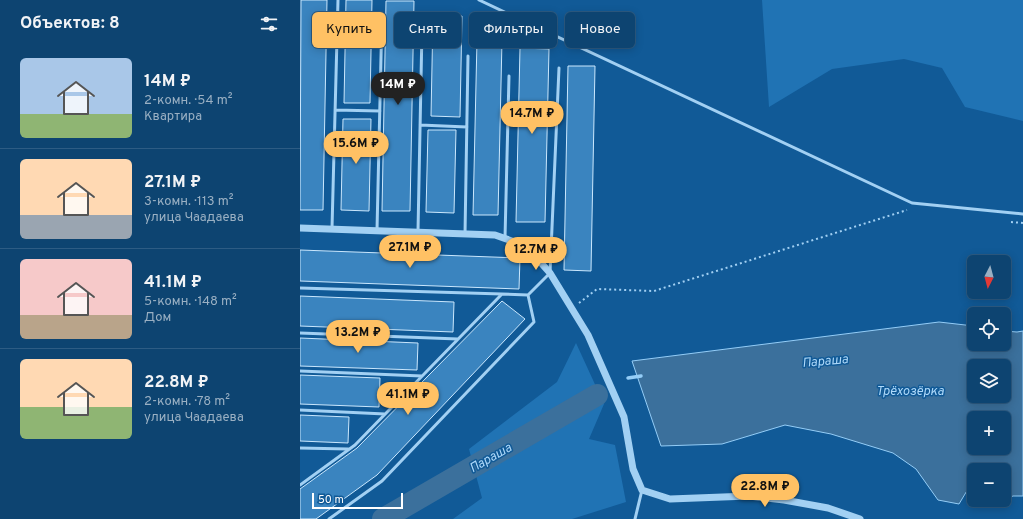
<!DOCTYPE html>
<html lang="ru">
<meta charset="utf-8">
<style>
:root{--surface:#0d4471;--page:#1b4e79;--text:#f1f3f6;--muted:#9ab0c3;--line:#2d5c84;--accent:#ffc164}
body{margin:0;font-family:Overpass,sans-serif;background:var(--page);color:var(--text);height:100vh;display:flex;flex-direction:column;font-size:15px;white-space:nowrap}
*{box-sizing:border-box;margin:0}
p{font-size:13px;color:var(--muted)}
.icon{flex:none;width:22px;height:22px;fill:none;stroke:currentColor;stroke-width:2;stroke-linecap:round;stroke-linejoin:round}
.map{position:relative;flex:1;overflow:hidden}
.drawer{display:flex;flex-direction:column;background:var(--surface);width:300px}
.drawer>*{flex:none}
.hud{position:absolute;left:12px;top:12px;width:380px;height:36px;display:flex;gap:8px}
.needle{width:26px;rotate:186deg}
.tools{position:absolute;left:667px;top:255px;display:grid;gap:8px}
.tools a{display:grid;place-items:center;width:44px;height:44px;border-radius:6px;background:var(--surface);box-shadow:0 2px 10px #0003,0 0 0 1px var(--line);font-size:20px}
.scale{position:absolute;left:12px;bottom:10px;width:91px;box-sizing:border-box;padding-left:4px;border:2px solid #fff;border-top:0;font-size:11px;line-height:14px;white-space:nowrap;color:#fff;-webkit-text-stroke:3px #115a97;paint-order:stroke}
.price{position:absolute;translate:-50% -34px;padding:0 9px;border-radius:14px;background:var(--accent);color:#111;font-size:13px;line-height:26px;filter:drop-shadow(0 1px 2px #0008)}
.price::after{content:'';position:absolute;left:50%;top:24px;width:12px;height:9px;margin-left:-6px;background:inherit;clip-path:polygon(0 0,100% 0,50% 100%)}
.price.active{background:#222;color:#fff}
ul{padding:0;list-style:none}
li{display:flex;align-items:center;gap:12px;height:100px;padding:0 20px}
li+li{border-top:1px solid var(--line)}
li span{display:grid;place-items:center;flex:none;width:112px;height:80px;border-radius:6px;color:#555}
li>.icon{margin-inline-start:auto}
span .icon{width:48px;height:48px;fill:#fffc;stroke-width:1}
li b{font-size:17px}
h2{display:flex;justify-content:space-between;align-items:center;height:48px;padding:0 20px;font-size:17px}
.chip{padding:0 14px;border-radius:6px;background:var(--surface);box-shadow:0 2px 10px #0003,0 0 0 1px var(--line);font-size:14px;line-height:36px}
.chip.active{background:var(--accent);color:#111}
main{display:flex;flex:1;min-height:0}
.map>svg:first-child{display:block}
.green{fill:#2073b4}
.water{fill:#3b709c;stroke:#94cdf7;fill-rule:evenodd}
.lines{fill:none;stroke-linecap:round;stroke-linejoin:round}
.stream{stroke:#94cdf7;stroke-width:3.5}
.river{stroke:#3b709c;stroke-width:22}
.building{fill:#3a84bf;stroke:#cae7fd}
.path{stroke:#a2d0f3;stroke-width:2;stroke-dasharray:2 3;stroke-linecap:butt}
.service{stroke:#a2d0f3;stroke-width:3}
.tertiary{stroke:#a2d0f3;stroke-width:7}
.labels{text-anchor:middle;stroke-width:3;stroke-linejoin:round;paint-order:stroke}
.water-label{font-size:13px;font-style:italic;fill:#aed9fa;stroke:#115a97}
</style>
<main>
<section class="drawer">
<h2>Объектов: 8<svg class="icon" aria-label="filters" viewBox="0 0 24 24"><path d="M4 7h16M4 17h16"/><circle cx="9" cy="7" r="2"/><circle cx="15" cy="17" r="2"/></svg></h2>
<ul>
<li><span style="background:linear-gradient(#a9c7e8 70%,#8fb573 0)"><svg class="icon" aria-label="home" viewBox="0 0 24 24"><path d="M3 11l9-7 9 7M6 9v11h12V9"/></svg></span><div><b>14M ₽</b><p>2-комн. · 54 m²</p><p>Квартира</p></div></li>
<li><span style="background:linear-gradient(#ffd9b3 70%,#9aa5b1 0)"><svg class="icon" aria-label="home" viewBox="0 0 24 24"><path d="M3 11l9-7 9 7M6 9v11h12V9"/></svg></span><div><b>27.1M ₽</b><p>3-комн. · 113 m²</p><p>улица Чаадаева</p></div></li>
<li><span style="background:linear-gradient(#f6c9c9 70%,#b9a48a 0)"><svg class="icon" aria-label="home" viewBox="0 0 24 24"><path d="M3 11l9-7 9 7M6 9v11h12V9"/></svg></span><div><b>41.1M ₽</b><p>5-комн. · 148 m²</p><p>Дом</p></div></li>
<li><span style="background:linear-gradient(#ffd9b3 60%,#8fb573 0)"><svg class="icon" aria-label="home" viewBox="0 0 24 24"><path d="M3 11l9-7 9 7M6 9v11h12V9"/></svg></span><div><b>22.8M ₽</b><p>2-комн. · 78 m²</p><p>улица Чаадаева</p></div></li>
</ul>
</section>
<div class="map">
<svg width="723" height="519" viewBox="0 0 723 519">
<rect width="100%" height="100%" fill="#115a97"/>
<path class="green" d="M462 0H723V121L665 107 642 68 604 59 532 69 469 107Z
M276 343 304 404 289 439 315 445 326 502 272 519H153L182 498 169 449 257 382Z"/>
<path class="water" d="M639 322 674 326V344H704V331L717 332 723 331V496H713L704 500V470H674V494L668 489 659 504 638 500 616 469 593 453 531 434 485 425 422 444 361 446 332 361ZM674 366H704V396H674ZM674 418H704V448H674Z"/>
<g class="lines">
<path class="stream" d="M328 378 341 376"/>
<path class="river" d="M83 519 297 395"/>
</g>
<path class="building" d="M1 0H27L23 210H0Z
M46 0H72L70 103H44Z
M86 1H114L110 211H82Z
M133 15 162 16 160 117 131 116Z
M177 40H202L198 215H173Z
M220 48 249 49 245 222H216Z
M268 66H295L291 271 264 270Z
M43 119H71L69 211 41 210Z
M128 130H156L154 213 126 212Z
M0 250 220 258 219 289 0 281Z
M0 296 154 302 153 332 0 326Z
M202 301 225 319 77 475 16 519H0V489L57 448Z
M0 338 118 343 117 370 0 366Z
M0 375 80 378 79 407 0 404Z
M0 415 49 417 48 443 0 441Z"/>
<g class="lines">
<path class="path" d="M711 222 723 223
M279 303 297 289 354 291 607 210"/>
<path class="service" d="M179 0 612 203 723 214
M35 110 80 111
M120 125 167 127
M32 228 38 0
M77 230 82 14
M118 231 122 29
M165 234 168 56
M205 238 209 76
M0 288 202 294
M0 333 158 339
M0 371 122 376
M0 410 85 414
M0 448 48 449
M0 485 55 445 202 294 228 295 250 273 259 68
M29 519 82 481 234 322 228 295
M335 519 342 490"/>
<path class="tertiary" d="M0 228 195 235 226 246 250 273 288 335 324 417 333 469 342 490 370 499 449 496 484 500 528 508 560 519"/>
</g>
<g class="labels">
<g class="water-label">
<text transform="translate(525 360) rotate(-5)" y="5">Параша</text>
<text x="610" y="395">Трёхозёрка</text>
<text transform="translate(190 457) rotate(-30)" y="5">Параша</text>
</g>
</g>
</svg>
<div class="tools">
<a><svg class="needle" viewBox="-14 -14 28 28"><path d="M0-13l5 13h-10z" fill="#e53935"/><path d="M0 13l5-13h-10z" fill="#9ab0c3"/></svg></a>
<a><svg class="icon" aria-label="locate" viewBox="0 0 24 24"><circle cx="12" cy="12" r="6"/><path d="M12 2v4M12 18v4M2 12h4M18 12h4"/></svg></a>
<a><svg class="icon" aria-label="layers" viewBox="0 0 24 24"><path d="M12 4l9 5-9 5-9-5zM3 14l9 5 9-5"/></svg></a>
<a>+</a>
<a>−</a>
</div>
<div class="scale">50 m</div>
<b class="price active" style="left:98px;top:106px">14M ₽</b>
<b class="price" style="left:232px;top:135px">14.7M ₽</b>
<b class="price" style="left:56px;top:165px">15.6M ₽</b>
<b class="price" style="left:110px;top:269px">27.1M ₽</b>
<b class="price" style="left:236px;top:271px">12.7M ₽</b>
<b class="price" style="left:58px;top:354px">13.2M ₽</b>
<b class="price" style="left:108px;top:416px">41.1M ₽</b>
<b class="price" style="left:465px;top:508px">22.8M ₽</b>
<div class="hud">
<a class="chip active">Купить</a>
<a class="chip">Снять</a>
<a class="chip">Фильтры</a>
<a class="chip">Новое</a>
</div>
</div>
</main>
